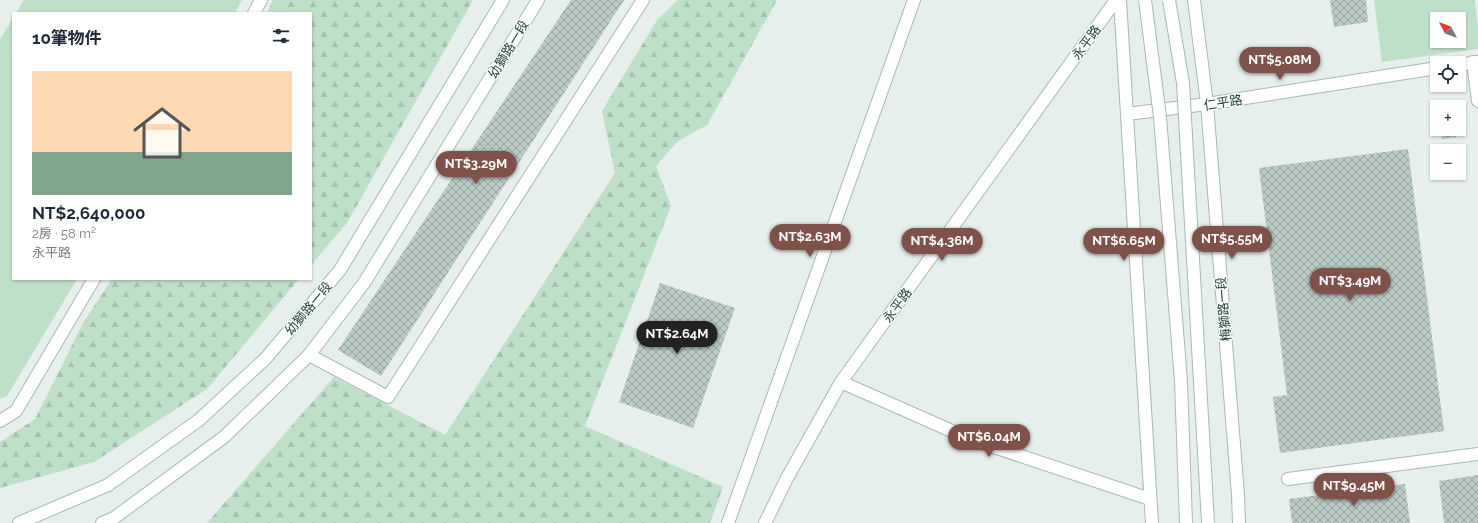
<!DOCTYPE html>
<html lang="zh-TW">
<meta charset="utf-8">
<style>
:root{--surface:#fff;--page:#f6f6f7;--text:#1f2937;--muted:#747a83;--accent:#7f5249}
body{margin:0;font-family:Raleway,"Noto Sans TC",sans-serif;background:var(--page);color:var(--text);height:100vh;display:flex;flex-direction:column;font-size:15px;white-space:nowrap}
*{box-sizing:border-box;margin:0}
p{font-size:13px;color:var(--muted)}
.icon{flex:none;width:22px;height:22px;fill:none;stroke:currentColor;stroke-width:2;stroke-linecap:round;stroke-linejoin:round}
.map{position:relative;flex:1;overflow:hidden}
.details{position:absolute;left:12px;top:12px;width:300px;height:268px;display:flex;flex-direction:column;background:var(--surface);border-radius:0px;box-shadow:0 1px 3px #0004}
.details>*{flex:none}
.needle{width:26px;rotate:311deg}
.controls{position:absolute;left:1430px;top:12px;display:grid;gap:8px}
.controls a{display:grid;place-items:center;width:36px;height:36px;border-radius:0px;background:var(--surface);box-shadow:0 1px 3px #0004;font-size:20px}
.price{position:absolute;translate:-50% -34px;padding:0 9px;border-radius:14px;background:var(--accent);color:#fff;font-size:13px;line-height:26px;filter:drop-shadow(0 1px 2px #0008)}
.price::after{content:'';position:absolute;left:50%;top:24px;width:12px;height:9px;margin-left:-6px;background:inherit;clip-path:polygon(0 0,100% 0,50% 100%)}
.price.active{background:#222;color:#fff}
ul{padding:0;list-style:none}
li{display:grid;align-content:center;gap:8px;height:212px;padding:0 20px}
li span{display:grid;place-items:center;height:124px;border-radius:0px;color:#555}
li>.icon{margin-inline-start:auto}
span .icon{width:72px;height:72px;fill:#fffc;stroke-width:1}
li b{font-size:17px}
h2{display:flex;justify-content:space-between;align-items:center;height:48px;padding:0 20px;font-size:17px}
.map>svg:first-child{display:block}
.green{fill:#bfe0c8;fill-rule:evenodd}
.forest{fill:url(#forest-firs)}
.building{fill:url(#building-cross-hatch)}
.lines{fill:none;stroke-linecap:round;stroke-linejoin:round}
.lane-casing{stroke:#a8b8b2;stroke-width:14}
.street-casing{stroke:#a8b8b2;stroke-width:14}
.secondary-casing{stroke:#a4bbb3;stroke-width:14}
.lane{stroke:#fff;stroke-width:12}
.street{stroke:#fff;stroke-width:12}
.secondary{stroke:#fff;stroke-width:12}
.secondary-bridge-casing{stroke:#a4bbb3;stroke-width:14;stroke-linecap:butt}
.secondary-bridge{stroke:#fff;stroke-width:12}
.labels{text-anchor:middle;stroke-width:3;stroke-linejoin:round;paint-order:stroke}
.street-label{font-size:13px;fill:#24423a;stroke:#f7fbf9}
</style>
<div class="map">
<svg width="1478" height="523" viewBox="0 0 1478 523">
<defs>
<pattern id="forest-firs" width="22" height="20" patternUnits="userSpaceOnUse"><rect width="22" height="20" fill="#bfe0c8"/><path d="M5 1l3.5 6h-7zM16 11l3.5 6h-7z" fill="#a4c1ad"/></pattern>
<pattern id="building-cross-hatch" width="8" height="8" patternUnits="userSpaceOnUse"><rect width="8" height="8" fill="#bbcac4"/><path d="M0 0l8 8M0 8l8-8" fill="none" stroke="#98a6a0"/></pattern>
</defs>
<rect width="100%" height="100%" fill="#e6efeb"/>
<path class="green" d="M24 0H242L235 13H16Z
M1374 0H1475L1478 27V49L1382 62ZM1437 19H1459V41H1437Z
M13 18V279H77L7 396 0 399V39Z"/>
<path class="forest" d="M273 0H473L347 223 311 265V13H267Z
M678 0H777L707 125 678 141 656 166 671 206 585 426 723 487 710 523H207L334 377 445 435 615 173 602 111 657 20Z
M112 279H299L207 389 94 462 0 488V442L35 419 83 323Z"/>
<path class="building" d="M571 0H624L381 376 338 350Z
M1330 0H1366L1368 22 1334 27Z
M1441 129H1456V137L1442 139Z
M1408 149 1444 431 1280 453 1273 397 1287 395 1259 168Z
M660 283 735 308 693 428 619 402Z
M1478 475V523H1444L1439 481Z
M1405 484 1410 523H1292L1289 499Z"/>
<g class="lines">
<defs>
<path id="lane" d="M254 13 261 0
M1473 62 1478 101
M309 355 388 397 643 0
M0 421 16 411 94 279
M1288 479 1478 454"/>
<path id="street" d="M1120 0 1152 523
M1194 0 1207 104 1238 495 1239 523
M1459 65 1478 62
M1127 114 1207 104 1437 68
M841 382 970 439 1150 499
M728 523 914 0
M765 523 787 478 841 382 1116 0"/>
<path id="secondary" d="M19 523 108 485 199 420 266 358 340 270 503 0
M102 523 114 518 224 437 309 355 364 283 538 0"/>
</defs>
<use href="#lane" class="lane-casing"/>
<use href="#street" class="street-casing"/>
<use href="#secondary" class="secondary-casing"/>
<use href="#lane" class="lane"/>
<use href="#street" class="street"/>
<use href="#secondary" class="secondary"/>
<defs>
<path id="secondary-bridge" d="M1145 0 1160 117 1181 381 1186 523
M1169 0 1183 83 1208 523"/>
</defs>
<use href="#secondary-bridge" class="secondary-bridge-casing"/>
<use href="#secondary-bridge" class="secondary-bridge"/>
</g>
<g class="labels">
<g class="street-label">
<text transform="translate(1086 42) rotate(-54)" y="5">永平路</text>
<text transform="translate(508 49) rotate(-59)" y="5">幼獅路一段</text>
<text transform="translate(1223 102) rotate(-9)" y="5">仁平路</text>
<text transform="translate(897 305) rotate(-54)" y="5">永平路</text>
<text transform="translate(308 308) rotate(-50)" y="5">幼獅路一段</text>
<text transform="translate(1223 309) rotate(-95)" y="5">梅獅路一段</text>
</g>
</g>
</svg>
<div class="controls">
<a><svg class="needle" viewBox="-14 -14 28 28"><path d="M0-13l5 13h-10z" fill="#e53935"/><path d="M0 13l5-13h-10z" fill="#747a83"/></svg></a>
<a><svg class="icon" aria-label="locate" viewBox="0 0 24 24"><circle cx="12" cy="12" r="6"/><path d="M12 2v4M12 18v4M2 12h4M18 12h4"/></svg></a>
<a>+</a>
<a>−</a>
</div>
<b class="price" style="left:1280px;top:81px">NT$5.08M</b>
<b class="price" style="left:476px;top:185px">NT$3.29M</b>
<b class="price" style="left:810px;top:258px">NT$2.63M</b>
<b class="price" style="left:1232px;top:260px">NT$5.55M</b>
<b class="price" style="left:942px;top:262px">NT$4.36M</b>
<b class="price" style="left:1124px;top:262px">NT$6.65M</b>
<b class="price" style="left:1350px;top:302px">NT$3.49M</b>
<b class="price active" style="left:677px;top:355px">NT$2.64M</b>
<b class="price" style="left:989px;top:458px">NT$6.04M</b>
<b class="price" style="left:1354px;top:507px">NT$9.45M</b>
<section class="details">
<h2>10筆物件<svg class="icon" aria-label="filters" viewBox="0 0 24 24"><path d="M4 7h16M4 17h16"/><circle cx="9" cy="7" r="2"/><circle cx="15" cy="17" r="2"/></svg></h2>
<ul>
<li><span style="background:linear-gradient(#ffd9b3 65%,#7fa58c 0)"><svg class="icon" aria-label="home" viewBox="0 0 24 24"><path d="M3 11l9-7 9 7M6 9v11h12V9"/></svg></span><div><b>NT$2,640,000</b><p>2房 · 58 m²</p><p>永平路</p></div></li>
</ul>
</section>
</div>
